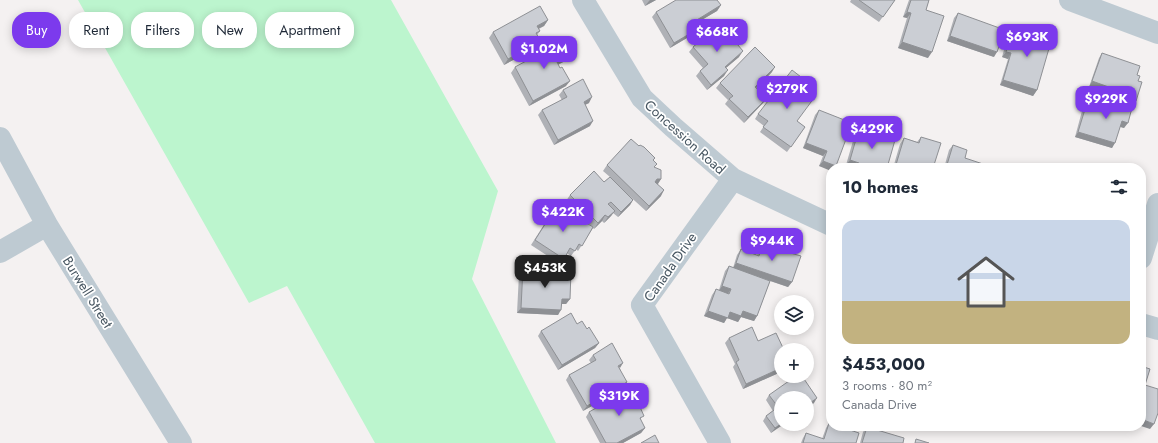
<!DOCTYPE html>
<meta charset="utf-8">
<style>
:root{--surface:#fff;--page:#f6f6f7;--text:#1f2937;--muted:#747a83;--accent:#7c3aed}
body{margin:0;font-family:Jost,sans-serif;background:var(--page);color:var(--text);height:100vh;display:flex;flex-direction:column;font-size:15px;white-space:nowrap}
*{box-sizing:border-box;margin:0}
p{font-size:13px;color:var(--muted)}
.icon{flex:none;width:22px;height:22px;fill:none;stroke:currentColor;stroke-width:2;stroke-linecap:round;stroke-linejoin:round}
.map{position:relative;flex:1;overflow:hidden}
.details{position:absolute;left:826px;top:163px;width:320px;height:268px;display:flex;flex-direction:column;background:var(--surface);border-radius:16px;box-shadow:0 2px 10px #0003}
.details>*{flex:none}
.banner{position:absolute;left:12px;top:12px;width:380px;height:36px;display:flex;gap:8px}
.tools{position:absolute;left:774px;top:295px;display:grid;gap:8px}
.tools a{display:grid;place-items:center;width:40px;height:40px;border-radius:50%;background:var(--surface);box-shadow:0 2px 10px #0003;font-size:20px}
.price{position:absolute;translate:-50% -34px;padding:0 9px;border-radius:8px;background:var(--accent);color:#fff;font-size:13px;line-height:26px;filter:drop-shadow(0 1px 2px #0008)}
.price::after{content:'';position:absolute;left:50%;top:24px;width:12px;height:9px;margin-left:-6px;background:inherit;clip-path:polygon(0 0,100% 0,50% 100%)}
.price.active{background:#222;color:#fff}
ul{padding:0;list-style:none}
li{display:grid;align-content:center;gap:8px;height:212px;padding:0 16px}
li span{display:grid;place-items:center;height:124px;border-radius:12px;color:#555}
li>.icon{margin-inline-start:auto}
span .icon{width:72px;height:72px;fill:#fffc;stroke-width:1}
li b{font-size:17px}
h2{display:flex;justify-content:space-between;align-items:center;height:48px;padding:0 16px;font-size:17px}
.chip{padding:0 14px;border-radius:16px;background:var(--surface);box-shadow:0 2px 10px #0003;font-size:14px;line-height:36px}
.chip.active{background:var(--accent);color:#fff}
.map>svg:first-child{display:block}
.green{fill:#bcf5ce}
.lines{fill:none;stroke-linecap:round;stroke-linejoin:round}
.minor{stroke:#becad2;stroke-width:22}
.wall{fill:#afb1b6}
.shaded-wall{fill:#8e9094}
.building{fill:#cbced4;stroke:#8e9094}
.labels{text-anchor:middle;stroke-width:3.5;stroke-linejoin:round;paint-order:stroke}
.street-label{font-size:14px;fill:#475661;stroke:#fff}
</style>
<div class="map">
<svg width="1158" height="443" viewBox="0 0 1158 443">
<rect width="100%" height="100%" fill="#f4f1f1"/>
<path class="green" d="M78 0H391L498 191 472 279 556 443H375L287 286 249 303Z"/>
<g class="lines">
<path class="minor" d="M583 0 642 98 673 127 733 179 831 225
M1070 0 1158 33
M0 138 47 225 181 443
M0 252 47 225
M1141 258 1158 204
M1141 324 1158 329
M720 443 642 305 733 179"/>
</g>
<path class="wall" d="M642 0H656L645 6Z
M851 0H895L879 22 850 2Z
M909 0H929L926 10 928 58 898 48 907 18 903 17Z
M721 5 717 11 693 25 696 30 692 35 670 48 652 17 656 12Z
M958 13 994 57 947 41 954 18Z
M548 20 544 26 539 29 540 31 537 35 541 42 537 47 504 65 489 38 493 32Z
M1013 27 1037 90 1033 96 1000 85 1008 59 1002 57 1009 32Z
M693 47 739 57 726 68 724 76 707 90 696 76 700 71 703 68 689 52Z
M537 50 568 56 565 61 558 65 566 86 529 106 511 73 515 67 534 57 533 56Z
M1102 53 1137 75 1138 81 1136 101 1133 105 1124 128 1120 127 1112 148 1075 137 1082 111 1086 106 1104 112 1107 103 1110 97 1112 98 1113 95 1089 87 1099 58Z
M772 72 756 88 767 98 763 103 744 123 725 104 728 100 716 88 720 83Z
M795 84 797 121 805 127 787 152 760 132 764 126 755 119 758 114Z
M563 90 589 103 585 105 590 126 554 145 538 115 542 110 562 100 559 95Z
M819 110 836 166 834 168 819 166 823 156 803 148 815 115Z
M859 129 887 168H855L846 165 855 134Z
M921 137 933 168H893L900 144 904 138 917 142Z
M953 145 965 158 982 168H944L949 150Z
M639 146 655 158 653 160 657 164 654 167 661 179 658 184 661 196 646 211 625 192 633 200 630 205 618 217 613 213 611 216 604 223 602 221 594 229 593 228 578 251 576 249 571 256 567 253 560 264 531 245 552 212 572 217 592 227 566 201 570 195 604 182 610 177 603 171 607 165Z
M763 243 776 247 778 244 787 252 792 282 788 287 770 281 757 316 754 321 741 317 738 322 727 318 724 323 704 316 712 295 716 289 719 290 725 271 729 266 733 268 737 255 741 249 757 255 760 248Z
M523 268 570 299 566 304H562L558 315 517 313 519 274Z
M577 324 587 329 599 343 595 348 558 370 538 336 541 331Z
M729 338 781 350V372L743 389 733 367 735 364 725 343Z
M593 355 620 368 624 388 583 411 566 380 569 375 591 363 589 360Z
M769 395 814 403 781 424 771 433 763 421 766 416 773 411 766 400Z
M643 405 641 409V421L645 428 641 433 623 443H600L586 417 589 412Z
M829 423 856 443H801L803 438 806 433 822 439 826 428Z
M867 427 903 443H860L863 432Z"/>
<path class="shaded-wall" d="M650 0H656L645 6 649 1Z
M721 5 717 11 688 28 692 23Z
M907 12 911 13 907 18 903 17Z
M548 20 544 26 533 31 537 26Z
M696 30 692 35 670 48 674 43Z
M950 36 997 52 994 57 947 41Z
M541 42 537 47 504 65 508 59Z
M902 42 932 52 928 58 898 48Z
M743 51 739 57 721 72 725 67Z
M1006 52 1011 53 1008 59 1002 57Z
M568 56 565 61 553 67 557 62Z
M775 67 772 72 752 92 755 87Z
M728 70 724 76 707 90 711 85Z
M1003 80 1037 90 1033 96 1000 85Z
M570 81 566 86 529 106 533 101Z
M1092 81 1117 90 1113 95 1089 87Z
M1115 94 1136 101 1132 106 1112 99Z
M592 97 589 103 580 107 584 102Z
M767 98 763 103 744 123 748 117Z
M593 121 590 126 554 145 558 140Z
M1122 121 1128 123 1124 128 1118 126Z
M1078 132 1115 143 1112 148 1075 137Z
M806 143 827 151 823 156 803 148Z
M850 160 859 163 855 168 846 165Z
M823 161 836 166 834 168H831V171L819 166Z
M657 179H661L657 185 651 187Z
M664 190 661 196 646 211 649 206Z
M633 200 630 205 618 217 621 212Z
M615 211 611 216 604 223 608 217Z
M605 215 602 221 594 229 598 223Z
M736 263 792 282 788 287 733 268Z
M722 286 731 289 727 295 718 292Z
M562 299H570L566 304H558Z
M521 308 561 310 558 315 517 313Z
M708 311 730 312 743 311 757 316 754 321 741 317 738 322 727 318 724 323 704 316Z
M599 343 595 348 558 370 562 365Z
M623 363 620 368 618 366Z
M781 368V372L743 389 746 384Z
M627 382 624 388 583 411 587 406Z
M817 398 814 403 807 408V405Z
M1141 419 1154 424 1150 429 1141 426Z
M781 424H784L771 433 775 428Z
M645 428 641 433 623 443H617Z"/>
<path class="building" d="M676 0H717L721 5 692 23 696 30 674 43 656 12Z
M859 0H895L883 17Z
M911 0H929L926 10 944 16 932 52 902 42 911 13 907 12Z
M540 6 548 20 537 26 540 31 536 33 541 42 508 59 493 32Z
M958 13 1005 30 997 52 950 36Z
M720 24 743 51 725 67 728 70 711 85 700 71 708 64 693 47Z
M1013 27 1052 38 1037 90 1003 80 1011 53 1006 52Z
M559 38 568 56 557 62 560 68 562 67 570 81 533 101 515 67 539 54 537 50Z
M755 47 775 67 755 87 767 98 748 117 729 99 733 96 720 83Z
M1102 53 1140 66 1137 75 1140 76 1138 81 1142 82 1136 101 1115 94 1117 90 1092 81Z
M792 70 801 77 795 84 814 98 797 121 805 127 791 147 763 127 768 121 758 114Z
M583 79 592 97 584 102 593 121 558 140 542 110 567 97 563 90Z
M1110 97 1133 104 1128 123 1122 121 1115 143 1078 132 1086 106 1106 112Z
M819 110 852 123 836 166 823 161 827 151 806 143Z
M859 129 895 140 887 168H857L859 163 850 160Z
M921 137 941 143 933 168H895L904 138 919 143Z
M631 139 639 146 640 145 644 147 655 158 653 160 657 164 654 167 661 170V179H657L655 182 664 190 649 206 607 165Z
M953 145 967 150 965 158 983 164 982 168H946Z
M594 171 604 182 610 177 633 200 621 212 611 202 608 204 615 211 608 217 605 215 598 223 570 195Z
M556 207 572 217 573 215 593 227 582 246 579 244 575 251 570 248 564 259 535 240Z
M763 243 777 248 778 244 788 248 787 252 801 256 792 282 736 263 741 249 759 256Z
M729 266 770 281 757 316 743 311 741 316 730 312 728 318 708 311 716 289 729 294 731 289 722 286Z
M523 268 571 271 570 299H562L561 310 521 308Z
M571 313 577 324 582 321 587 329 589 327 599 343 562 365 541 331Z
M752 327 758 341 776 333 784 350H781V368L746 384 736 362 739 360 729 338Z
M612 343 623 363 618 366 627 382 587 406 569 375 596 360 593 355Z
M1141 366 1150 369 1145 385 1158 389V413L1154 424 1141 419Z
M796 376H802L817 398 807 405V398H781V424L775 428 766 416 778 407 769 395Z
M633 387 643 405 640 407 644 416 640 418 645 428 617 443H606L589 412Z
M829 423 831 424V426H838L859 433 856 443H803L806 433 824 439Z
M867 427 904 438 903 443H862Z
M655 435 659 443H641Z
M916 439 929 443H915Z"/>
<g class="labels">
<g class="street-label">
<text transform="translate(685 137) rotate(42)" y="5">Concession Road</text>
<text transform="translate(670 267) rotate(-55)" y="5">Canada Drive</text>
<text transform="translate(88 292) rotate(58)" y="5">Burwell Street</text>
</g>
</g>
</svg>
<div class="tools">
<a><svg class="icon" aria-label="layers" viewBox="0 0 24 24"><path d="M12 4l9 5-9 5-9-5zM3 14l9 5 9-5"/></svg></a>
<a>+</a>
<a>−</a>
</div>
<b class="price" style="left:717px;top:53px">$668K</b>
<b class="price" style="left:1027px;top:58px">$693K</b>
<b class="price" style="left:544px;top:70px">$1.02M</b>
<b class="price" style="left:787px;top:110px">$279K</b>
<b class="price" style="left:1106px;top:120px">$929K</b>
<b class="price" style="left:872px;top:150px">$429K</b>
<b class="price" style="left:563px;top:233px">$422K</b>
<b class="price" style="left:772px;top:262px">$944K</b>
<b class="price active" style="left:545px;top:289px">$453K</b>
<b class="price" style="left:619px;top:417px">$319K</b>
<div class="banner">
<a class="chip active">Buy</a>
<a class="chip">Rent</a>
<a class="chip">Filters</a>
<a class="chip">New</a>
<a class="chip">Apartment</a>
</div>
<section class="details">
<h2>10 homes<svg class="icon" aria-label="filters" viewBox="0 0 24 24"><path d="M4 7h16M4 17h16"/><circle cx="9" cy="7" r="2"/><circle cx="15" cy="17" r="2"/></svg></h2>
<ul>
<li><span style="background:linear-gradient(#c9d6e8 65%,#c2b280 0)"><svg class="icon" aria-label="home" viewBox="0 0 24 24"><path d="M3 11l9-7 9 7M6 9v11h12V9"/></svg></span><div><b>$453,000</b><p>3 rooms · 80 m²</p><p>Canada Drive</p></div></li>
</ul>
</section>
</div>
